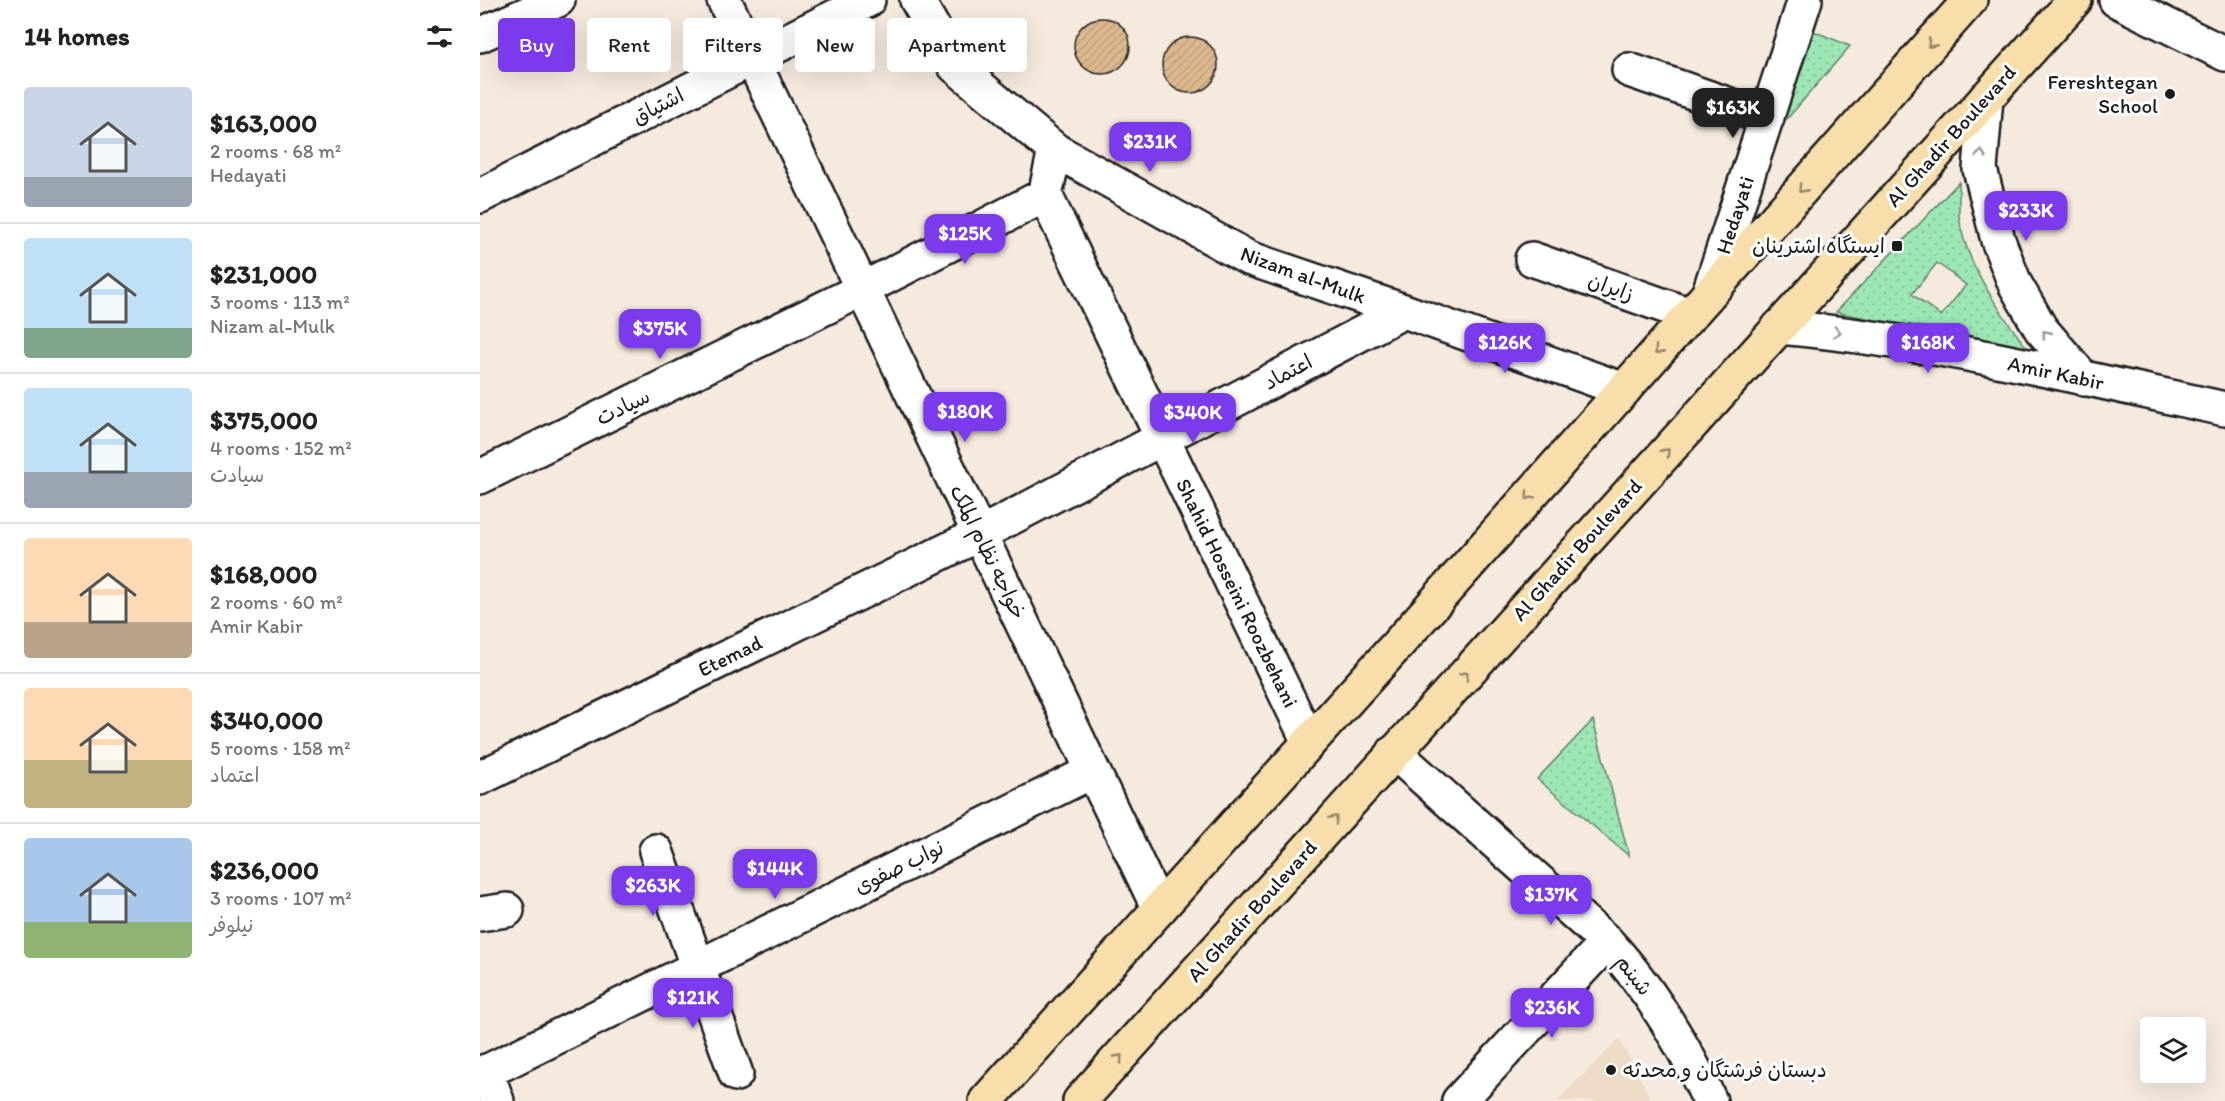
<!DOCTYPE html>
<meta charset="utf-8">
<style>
:root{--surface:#fff;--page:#f6f6f6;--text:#222;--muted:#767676;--line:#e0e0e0;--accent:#7c3aed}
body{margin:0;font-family:Itim,"Playpen Sans Arabic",sans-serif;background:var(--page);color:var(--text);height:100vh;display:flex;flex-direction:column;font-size:22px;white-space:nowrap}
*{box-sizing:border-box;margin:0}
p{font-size:20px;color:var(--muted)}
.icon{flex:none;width:33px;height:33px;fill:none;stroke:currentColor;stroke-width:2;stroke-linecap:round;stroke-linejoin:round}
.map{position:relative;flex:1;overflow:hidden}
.details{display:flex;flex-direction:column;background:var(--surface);width:480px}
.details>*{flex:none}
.banner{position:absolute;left:18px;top:18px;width:570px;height:54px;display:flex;gap:12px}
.controls{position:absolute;left:1660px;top:1017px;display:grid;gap:12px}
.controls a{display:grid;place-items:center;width:66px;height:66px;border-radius:6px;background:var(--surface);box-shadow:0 6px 24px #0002;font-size:30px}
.price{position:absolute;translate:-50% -51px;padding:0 14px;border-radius:12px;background:var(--accent);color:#fff;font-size:20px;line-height:39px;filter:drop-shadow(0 2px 3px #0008)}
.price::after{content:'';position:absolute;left:50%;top:36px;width:18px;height:14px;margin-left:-9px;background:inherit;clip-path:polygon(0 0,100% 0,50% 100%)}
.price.on{background:#222;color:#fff}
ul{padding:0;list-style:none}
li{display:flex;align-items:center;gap:18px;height:150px;padding:0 24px}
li+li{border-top:2px solid var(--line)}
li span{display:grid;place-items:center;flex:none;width:168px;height:120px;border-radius:6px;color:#555}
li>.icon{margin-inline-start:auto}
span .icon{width:72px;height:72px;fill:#fffc;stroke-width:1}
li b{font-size:26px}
h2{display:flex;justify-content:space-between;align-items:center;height:72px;padding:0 24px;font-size:26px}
.chip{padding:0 21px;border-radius:6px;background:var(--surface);box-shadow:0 6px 24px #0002;font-size:21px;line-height:54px}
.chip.on{background:var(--accent);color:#fff}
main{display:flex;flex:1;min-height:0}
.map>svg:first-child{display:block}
.built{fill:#eedbc5}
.grass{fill:url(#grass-dots);stroke:#5c8168;stroke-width:1.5;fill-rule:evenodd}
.building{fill:url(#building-hatch);stroke:#1c1c1c;stroke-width:1.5}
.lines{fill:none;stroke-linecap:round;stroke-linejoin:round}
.minor-casing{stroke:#1c1c1c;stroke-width:38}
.major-casing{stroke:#1c1c1c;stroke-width:38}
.minor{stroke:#fff;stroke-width:33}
.major{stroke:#f8deab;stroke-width:33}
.oneway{stroke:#95876b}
.oneway2{stroke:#999}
.poi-dot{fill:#1c1c1c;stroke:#fff;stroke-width:2}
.labels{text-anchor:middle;stroke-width:6;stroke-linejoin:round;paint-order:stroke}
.poi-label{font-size:21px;fill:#1c1c1c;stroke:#fff;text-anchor:end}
.street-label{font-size:21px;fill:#1c1c1c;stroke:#fff}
</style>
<main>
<section class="details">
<h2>14 homes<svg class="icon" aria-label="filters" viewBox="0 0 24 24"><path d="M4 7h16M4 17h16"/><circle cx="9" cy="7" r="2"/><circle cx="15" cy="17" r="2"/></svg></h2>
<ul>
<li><span style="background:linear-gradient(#c9d6e8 75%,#9aa5b1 0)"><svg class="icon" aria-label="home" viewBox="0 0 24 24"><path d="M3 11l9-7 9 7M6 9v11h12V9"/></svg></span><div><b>$163,000</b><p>2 rooms · 68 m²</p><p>Hedayati</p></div></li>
<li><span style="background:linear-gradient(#bfe0f5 75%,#7fa58c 0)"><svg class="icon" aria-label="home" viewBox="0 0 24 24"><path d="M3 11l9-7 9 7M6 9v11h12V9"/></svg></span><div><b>$231,000</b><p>3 rooms · 113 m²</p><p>Nizam al-Mulk</p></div></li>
<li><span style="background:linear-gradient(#bfe0f5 70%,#9aa5b1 0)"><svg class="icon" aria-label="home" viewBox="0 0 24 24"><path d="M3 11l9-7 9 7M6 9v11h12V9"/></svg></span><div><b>$375,000</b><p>4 rooms · 152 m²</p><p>سیادت</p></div></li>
<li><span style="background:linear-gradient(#ffd9b3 70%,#b9a48a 0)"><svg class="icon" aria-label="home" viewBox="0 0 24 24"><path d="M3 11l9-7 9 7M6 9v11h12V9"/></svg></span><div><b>$168,000</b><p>2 rooms · 60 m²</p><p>Amir Kabir</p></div></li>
<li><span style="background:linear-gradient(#ffd9b3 60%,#c2b280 0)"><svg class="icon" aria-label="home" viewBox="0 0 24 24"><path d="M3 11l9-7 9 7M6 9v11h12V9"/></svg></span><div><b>$340,000</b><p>5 rooms · 158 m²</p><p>اعتماد</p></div></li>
<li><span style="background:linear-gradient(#a9c7e8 70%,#8fb573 0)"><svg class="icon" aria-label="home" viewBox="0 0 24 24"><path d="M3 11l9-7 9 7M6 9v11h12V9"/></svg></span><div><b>$236,000</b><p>3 rooms · 107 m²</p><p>نیلوفر</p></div></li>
</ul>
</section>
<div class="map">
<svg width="1745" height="1101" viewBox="0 0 1745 1101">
<defs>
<pattern id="grass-dots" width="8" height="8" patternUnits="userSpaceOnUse" patternTransform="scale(1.5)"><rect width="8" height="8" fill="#9ce6b5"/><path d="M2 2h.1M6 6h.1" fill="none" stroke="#86c59b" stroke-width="1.8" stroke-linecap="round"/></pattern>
<pattern id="building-hatch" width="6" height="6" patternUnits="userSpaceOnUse" patternTransform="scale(1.5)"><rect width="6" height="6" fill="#ddb88e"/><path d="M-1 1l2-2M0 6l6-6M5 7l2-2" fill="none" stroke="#bd9e7a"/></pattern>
</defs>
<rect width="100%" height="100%" fill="#f5eadd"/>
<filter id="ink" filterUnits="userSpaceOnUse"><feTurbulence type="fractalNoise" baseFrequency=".0167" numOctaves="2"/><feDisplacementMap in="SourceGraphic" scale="12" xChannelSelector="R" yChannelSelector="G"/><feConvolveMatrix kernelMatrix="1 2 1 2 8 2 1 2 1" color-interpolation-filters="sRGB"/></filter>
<g filter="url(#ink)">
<path class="built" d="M1139 1039 1172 1101H1077Z"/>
<path class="grass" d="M1326 28 1370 46 1307 119 1300 113Z
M1479 182C1479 193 1479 204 1479 215 1483 261 1522 315 1549 351L1356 312ZM1457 263 1486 285 1461 316 1432 294Z
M1113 720 1149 856 1057 779Z"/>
<path class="building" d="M594 46a28 28 0 1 1 56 0a28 28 0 1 1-56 0Z
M682 65a28 28 0 1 1 56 0a28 28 0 1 1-56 0Z"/>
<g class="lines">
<defs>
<path id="minor" d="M244 0 679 909
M437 0 475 66 575 150 768 258 924 311 1144 390
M1636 0 1745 54
M0 35 78 0
M1149 70 1287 118
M1506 98 1500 169 1518 240 1535 284 1561 329 1604 379
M575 150 565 195 829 742
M0 196 388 0
M1052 259 1210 315
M1229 293 1325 0
M1299 327C1449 340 1597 377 1745 409
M0 477 383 289 565 195
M914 752 1127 942C1170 988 1203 1044 1230 1101
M0 778 500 534 924 311
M176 851 256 1074
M0 914 27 910
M6 1071 17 1101
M0 1075 613 771
M979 1101 1127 942"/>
<path id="major" d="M506 1101 917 645 1490 0
M600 1101 1595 0"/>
</defs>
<use href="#minor" class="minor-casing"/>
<use href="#major" class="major-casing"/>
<use href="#minor" class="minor"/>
<use href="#major" class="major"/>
</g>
<defs><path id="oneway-chevron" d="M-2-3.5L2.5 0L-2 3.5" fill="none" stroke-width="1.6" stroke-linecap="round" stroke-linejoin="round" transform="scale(1.5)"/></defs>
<g class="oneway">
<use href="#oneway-chevron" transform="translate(1451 44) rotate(132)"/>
<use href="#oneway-chevron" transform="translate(1322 189) rotate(132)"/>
<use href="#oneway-chevron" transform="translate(1178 351) rotate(132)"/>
<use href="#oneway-chevron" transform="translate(1186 452) rotate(-48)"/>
<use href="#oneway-chevron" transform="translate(1049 496) rotate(132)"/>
<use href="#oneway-chevron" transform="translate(985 675) rotate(-48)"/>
<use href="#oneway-chevron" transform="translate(854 819) rotate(-49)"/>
<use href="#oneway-chevron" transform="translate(639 1058) rotate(-48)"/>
</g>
<g class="oneway2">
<use href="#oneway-chevron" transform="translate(1501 154) rotate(-85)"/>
<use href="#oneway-chevron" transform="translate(1357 332) rotate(8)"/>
<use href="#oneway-chevron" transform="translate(1566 334) rotate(-129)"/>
</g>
</g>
<g class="poi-dot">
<circle cx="1690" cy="94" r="6"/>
<rect x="1411" y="240" width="12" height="12" rx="3"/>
<circle cx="1131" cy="1070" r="6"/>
</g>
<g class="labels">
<g class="poi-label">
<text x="1678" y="89">Fereshtegan<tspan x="1678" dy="24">School</tspan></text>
<text x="1405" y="253">ایستگاه اشترینان</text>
<text x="1143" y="1077" text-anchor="start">دبستان فرشتگان و محدثه</text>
</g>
<g class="street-label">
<text transform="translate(178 106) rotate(-27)" y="7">اشتیاق</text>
<text transform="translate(1471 136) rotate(-48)" y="7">Al Ghadir Boulevard</text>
<text transform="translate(1255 215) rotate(-72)" y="7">Hedayati</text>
<text transform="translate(823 275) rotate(20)" y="7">Nizam al-Mulk</text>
<text transform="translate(1131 287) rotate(20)" y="7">زایران</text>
<text transform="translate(808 372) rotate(-28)" y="7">اعتماد</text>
<text transform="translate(1576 373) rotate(12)" y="7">Amir Kabir</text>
<text transform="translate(143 407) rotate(-26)" y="7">سیادت</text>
<text transform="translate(1097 550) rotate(-48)" y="7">Al Ghadir Boulevard</text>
<text transform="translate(508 552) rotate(64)" y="7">خواجه نظام الملک</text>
<text transform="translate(757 593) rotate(64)" y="7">Shahid Hosseini Roozbehani</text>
<text transform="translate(250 656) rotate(-26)" y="7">Etemad</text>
<text transform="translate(419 867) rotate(-26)" y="7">نواب صفوی</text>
<text transform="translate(772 911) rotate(-48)" y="7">Al Ghadir Boulevard</text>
<text transform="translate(1154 975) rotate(52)" y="7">شبنم</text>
</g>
</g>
</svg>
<div class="controls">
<a><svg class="icon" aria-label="layers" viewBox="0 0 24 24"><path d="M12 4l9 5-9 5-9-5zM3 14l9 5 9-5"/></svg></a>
</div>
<b class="price on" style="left:1253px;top:139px">$163K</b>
<b class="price" style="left:670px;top:173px">$231K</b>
<b class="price" style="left:1546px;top:242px">$233K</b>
<b class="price" style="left:485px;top:265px">$125K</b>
<b class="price" style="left:180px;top:360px">$375K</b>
<b class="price" style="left:1025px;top:374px">$126K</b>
<b class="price" style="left:1448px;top:374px">$168K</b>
<b class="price" style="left:485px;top:443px">$180K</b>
<b class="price" style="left:713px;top:444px">$340K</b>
<b class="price" style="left:295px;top:900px">$144K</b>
<b class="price" style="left:173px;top:917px">$263K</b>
<b class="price" style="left:1071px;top:926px">$137K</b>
<b class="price" style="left:213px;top:1029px">$121K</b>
<b class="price" style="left:1072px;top:1039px">$236K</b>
<div class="banner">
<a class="chip on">Buy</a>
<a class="chip">Rent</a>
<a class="chip">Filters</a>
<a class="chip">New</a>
<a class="chip">Apartment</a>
</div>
</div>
</main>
